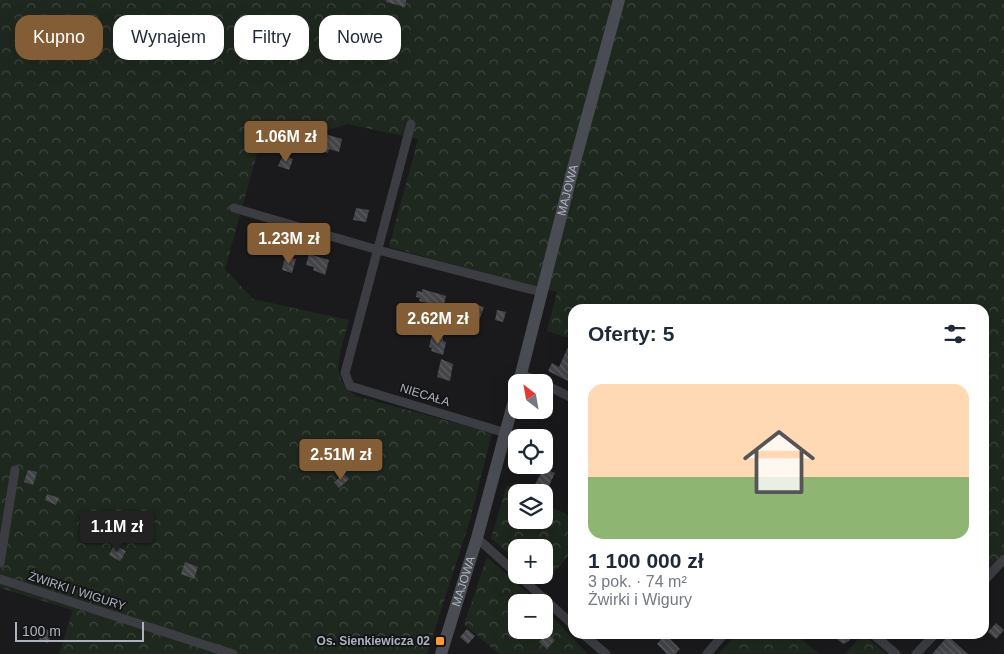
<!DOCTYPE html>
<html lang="pl">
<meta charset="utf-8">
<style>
:root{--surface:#fff;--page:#f2f2f3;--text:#1f2937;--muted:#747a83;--accent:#825d35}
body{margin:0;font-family:Arial,sans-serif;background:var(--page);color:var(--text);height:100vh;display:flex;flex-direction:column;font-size:19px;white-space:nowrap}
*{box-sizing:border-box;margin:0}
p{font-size:16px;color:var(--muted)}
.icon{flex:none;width:28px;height:28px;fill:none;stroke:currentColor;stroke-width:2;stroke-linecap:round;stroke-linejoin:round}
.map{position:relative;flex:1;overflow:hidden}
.details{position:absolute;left:568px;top:304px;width:421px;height:335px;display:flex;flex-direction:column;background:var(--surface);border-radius:15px;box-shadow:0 5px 20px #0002}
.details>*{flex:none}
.guide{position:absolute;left:15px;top:15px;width:475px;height:45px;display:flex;gap:10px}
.needle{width:32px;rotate:329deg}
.fabs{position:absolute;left:508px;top:374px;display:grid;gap:10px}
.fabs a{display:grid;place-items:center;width:45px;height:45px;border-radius:10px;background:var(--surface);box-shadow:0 5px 20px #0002;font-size:25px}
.scale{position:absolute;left:15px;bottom:12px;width:129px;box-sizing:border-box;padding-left:5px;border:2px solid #acb3bc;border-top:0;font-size:14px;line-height:18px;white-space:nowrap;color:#acb3bc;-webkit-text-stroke:4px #151518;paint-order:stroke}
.price{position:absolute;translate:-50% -42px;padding:0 11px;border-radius:5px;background:var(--accent);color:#fff;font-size:16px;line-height:32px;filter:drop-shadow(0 1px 2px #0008)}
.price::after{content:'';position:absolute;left:50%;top:30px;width:15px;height:11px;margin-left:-8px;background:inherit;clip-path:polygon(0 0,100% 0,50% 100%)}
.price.current{background:#222;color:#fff}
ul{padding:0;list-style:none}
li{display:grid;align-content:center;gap:10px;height:265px;padding:0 20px}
li span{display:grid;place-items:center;height:155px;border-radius:15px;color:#555}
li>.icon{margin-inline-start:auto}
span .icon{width:90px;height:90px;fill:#fffc;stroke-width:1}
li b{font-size:21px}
h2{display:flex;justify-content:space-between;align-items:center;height:60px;padding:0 20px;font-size:21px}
.tag{padding:0 18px;border-radius:15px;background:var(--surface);box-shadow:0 5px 20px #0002;font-size:18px;line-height:45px}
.tag.current{background:var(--accent);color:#fff}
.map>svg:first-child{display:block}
.forest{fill:url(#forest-crowns)}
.building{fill:url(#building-back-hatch)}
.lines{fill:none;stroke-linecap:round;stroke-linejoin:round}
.street{stroke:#3b3d42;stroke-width:9}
.secondary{stroke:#494c52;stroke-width:12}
.poi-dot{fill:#fb9c33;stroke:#151518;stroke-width:2}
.labels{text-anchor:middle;stroke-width:4;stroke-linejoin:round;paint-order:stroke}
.street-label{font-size:12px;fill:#acb3bc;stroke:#151518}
.poi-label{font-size:12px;font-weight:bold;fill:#acb3bc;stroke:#151518;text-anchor:end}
</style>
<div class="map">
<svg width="1004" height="654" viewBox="0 0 1004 654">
<defs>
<pattern id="forest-crowns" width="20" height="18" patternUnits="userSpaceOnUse" patternTransform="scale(1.25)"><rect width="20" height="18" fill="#1f281f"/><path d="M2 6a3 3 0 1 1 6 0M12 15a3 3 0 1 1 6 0" fill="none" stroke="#3d453e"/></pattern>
<pattern id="building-back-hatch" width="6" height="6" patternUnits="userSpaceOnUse" patternTransform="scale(1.25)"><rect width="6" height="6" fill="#444549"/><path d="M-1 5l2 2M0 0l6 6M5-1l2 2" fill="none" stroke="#5c5d61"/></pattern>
</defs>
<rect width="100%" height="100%" fill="#1a1a1c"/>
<path class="forest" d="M0 0H1004V552L984 575V309H572V339L547 331 557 292 389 247 418 139 347 124 257 154 225 269 253 299 349 320C342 351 326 375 356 396L492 433 470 520 427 654H59L73 610 0 588Z
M507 485 523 492H516V520H544V503L572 517V551L544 585 532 575H544V548H516V561L491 538Z
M487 557 538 602H516V630H544V608L588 654H499L464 624Z
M736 634H795L819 654H719Z
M863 634 886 654H845Z"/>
<path class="building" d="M386 0H406L405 7 386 2Z
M325 134 342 139 339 152 329 149 328 153 321 151Z
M283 155 293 159 289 170 278 166Z
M356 208 369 210 366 222 353 220Z
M309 254 329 260 325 275 313 270 314 267 306 265Z
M285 257 296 259 292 273 282 270Z
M422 289 446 296 442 312 435 310 436 305 419 301 420 298 416 297 417 291 422 292Z
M472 303 484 307 477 326 473 325 472 329 464 326 465 323 459 322 462 312 469 314Z
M497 310 506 312 503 322 495 320Z
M432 335 443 338V341L446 342 443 355 431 351 432 348 429 347Z
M572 338V383L548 371 552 363 559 367Z
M441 359 453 364 450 381 437 377Z
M544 455 552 459 547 470 555 473 546 492 534 486 544 468Z
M28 470 37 472 33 485 24 482Z
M344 474 349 479 339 488 334 482Z
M47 494 59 498 56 505 45 500Z
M114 545 126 551 120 561 109 555Z
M185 562 198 567 194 579 181 574Z
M996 623 1004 630 996 639 988 632Z
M43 628 57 633 56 638H50L48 643 39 640Z
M467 629 475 636 468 644 460 637Z
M547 633 555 640 547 649 539 642Z
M665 634 680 649 675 654H667L657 644Z
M831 634H853L849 641 843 644Z
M948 636 968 654H932Z"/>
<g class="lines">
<path class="street" d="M411 124 345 373 350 386 506 433
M234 208 378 250 541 292
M521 374 540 382
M544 384 572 398
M477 538 516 573
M0 563 15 470
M518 575 572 624
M0 579 233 654
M984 581 1004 559
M583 634 606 654
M873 634 896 654
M707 654 724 634
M916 654 935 634"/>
<g class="secondary">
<path id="s1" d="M519 382 574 165 619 0"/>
<path id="s2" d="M441 654 477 538 516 393"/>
</g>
</g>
<rect class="poi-dot" x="435" y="636" width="10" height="10" rx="2.5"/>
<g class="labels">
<g class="street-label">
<text dy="4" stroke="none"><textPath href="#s1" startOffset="198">MAJOWA</textPath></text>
<text transform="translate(425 395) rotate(17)" y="4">NIECAŁA</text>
<text dy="4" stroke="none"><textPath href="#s2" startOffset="76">MAJOWA</textPath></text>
<text transform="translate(77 591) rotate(18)" y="4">ŻWIRKI I WIGURY</text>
</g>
<g class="poi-label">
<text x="430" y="645">Os. Sienkiewicza 02</text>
</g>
</g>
</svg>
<div class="fabs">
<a><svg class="needle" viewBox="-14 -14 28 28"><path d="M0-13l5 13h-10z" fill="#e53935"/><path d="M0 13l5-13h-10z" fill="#747a83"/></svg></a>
<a><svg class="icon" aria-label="locate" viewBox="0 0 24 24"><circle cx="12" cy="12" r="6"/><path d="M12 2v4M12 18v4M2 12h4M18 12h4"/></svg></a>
<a><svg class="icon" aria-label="layers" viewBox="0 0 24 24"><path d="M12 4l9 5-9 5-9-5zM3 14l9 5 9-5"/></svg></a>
<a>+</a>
<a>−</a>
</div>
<div class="scale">100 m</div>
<b class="price" style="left:286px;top:163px">1.06M zł</b>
<b class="price" style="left:289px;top:265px">1.23M zł</b>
<b class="price" style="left:438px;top:345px">2.62M zł</b>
<b class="price" style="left:341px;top:481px">2.51M zł</b>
<b class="price current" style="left:117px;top:553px">1.1M zł</b>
<div class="guide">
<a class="tag current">Kupno</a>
<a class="tag">Wynajem</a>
<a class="tag">Filtry</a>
<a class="tag">Nowe</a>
</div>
<section class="details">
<h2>Oferty: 5<svg class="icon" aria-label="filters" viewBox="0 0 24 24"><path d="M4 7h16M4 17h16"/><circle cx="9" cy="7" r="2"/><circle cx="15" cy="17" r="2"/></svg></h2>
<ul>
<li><span style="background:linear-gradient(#ffd9b3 60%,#8fb573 0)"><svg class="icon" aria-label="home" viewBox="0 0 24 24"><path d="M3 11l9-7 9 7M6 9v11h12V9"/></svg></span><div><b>1 100 000 zł</b><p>3 pok. · 74 m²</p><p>Żwirki i Wigury</p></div></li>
</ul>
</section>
</div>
